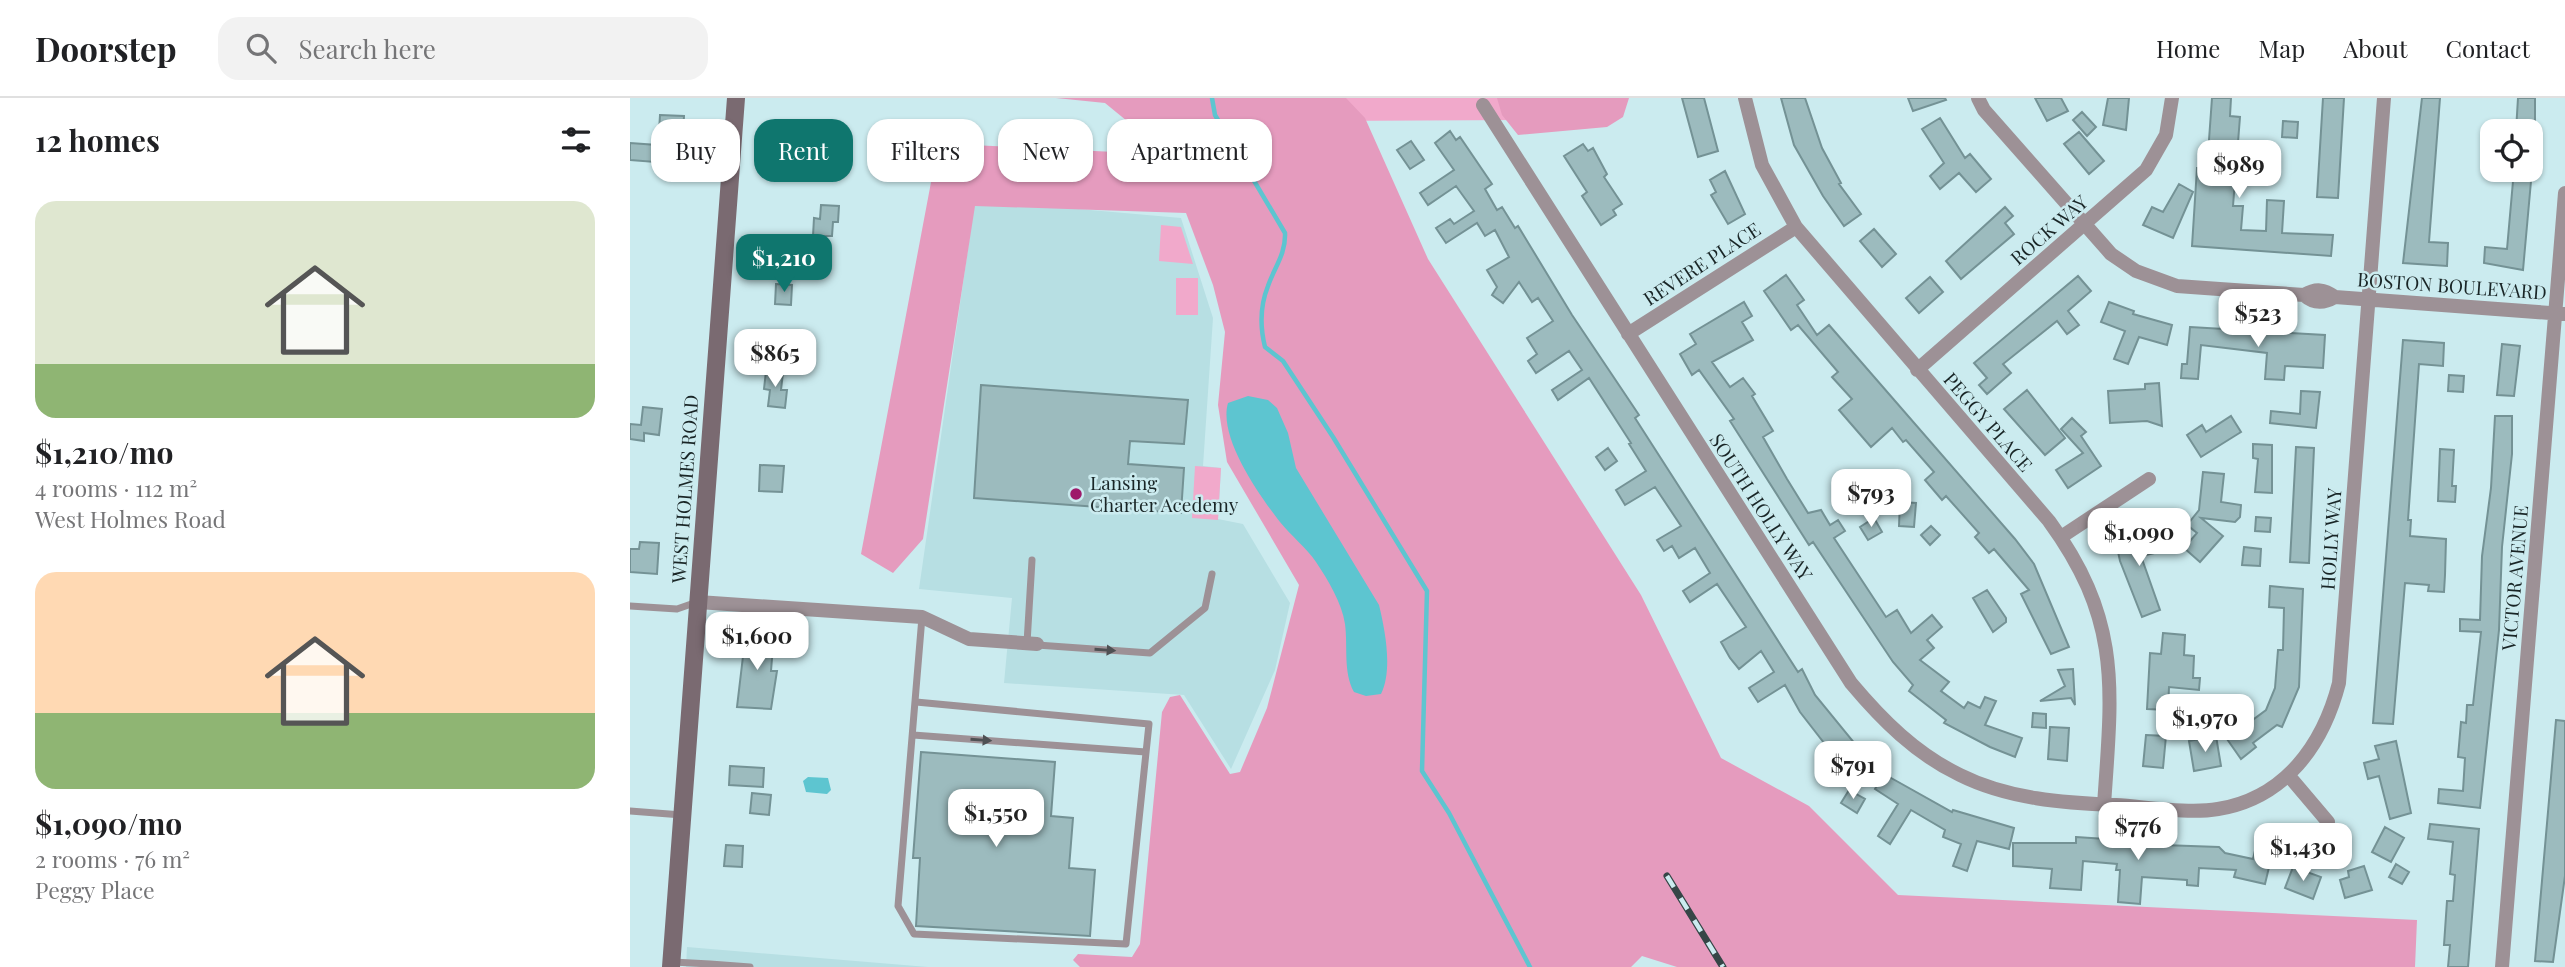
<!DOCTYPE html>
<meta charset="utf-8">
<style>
:root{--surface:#fff;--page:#f2f2f2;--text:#202124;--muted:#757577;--line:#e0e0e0;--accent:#0f766e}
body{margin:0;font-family:"Playfair Display",serif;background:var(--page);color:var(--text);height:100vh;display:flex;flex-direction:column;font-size:26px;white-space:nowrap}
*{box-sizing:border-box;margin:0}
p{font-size:23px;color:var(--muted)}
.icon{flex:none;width:38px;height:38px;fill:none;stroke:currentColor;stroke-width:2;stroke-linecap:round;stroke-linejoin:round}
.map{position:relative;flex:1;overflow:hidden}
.side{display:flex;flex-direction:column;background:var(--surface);width:630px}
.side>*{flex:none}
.top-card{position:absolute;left:21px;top:21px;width:665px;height:63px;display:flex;gap:14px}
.buttons{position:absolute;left:1850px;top:21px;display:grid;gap:14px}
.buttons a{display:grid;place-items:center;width:63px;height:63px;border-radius:14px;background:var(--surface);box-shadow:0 2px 5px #0004;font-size:35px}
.price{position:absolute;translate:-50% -60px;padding:0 16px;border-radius:14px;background:#fff;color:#222;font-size:23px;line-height:46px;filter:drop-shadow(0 2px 4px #0008)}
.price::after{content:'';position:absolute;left:50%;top:42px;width:21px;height:16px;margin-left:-10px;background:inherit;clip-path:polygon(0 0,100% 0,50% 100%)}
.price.selected{background:var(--accent);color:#fff}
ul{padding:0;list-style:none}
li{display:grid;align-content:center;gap:14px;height:371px;padding:0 35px}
li span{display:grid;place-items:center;height:217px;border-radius:21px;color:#555}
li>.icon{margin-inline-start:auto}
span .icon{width:126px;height:126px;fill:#fffc;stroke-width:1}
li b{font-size:30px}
h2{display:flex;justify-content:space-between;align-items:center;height:84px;padding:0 35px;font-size:30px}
.chip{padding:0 24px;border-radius:21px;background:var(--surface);box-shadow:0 2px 5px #0004;font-size:24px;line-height:63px}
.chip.selected{background:var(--accent);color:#fff}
header{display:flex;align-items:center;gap:42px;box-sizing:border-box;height:98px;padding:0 35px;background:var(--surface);border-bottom:2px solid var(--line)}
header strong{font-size:33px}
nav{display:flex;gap:38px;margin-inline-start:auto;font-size:24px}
.search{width:490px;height:63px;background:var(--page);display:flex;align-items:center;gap:18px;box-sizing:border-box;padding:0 24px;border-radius:21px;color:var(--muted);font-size:26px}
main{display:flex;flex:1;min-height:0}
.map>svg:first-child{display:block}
.built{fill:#b7dfe3}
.green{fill:#f1a9cb}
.forest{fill:#e59bbe}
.water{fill:#5dc5d0}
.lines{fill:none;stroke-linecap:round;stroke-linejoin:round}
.stream{stroke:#5dc5d0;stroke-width:4.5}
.building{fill:#9cbbbe;stroke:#749295;stroke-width:2}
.lane{stroke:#9d9196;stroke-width:7}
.street{stroke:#9d9196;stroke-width:14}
.secondary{stroke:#7a6a71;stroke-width:18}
.rail-casing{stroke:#364647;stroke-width:7}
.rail{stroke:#cbebef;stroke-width:4.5;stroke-dasharray:13;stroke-linecap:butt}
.oneway{fill:#4e5053}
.poi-dot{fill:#9e196a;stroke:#cbebef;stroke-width:2.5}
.labels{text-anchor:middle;stroke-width:5;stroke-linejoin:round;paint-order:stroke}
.street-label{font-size:19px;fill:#192526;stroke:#cbebef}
.poi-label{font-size:19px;fill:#192526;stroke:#cbebef;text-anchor:start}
</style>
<header>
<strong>Doorstep</strong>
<div class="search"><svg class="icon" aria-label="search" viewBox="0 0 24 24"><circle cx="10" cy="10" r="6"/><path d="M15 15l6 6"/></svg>Search here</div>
<nav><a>Home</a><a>Map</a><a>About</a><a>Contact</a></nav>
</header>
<main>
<section class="side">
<h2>12 homes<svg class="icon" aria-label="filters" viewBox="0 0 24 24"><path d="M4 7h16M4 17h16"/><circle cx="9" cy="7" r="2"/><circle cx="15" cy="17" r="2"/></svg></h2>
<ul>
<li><span style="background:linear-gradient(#dfe7d0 75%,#8fb573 0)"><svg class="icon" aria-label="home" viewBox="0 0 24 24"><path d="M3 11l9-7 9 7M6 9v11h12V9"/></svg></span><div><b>$1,210/mo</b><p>4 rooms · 112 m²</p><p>West Holmes Road</p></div></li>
<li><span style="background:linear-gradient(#ffd9b3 65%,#8fb573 0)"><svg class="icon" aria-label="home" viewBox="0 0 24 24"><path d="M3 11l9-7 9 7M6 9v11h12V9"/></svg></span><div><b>$1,090/mo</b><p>2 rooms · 76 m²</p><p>Peggy Place</p></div></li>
</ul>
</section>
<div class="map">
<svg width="1935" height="869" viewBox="0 0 1935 869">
<rect width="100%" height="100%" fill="#cbebef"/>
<path class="built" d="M345 102 551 120 583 220 573 368 591 370 588 421 613 426 660 505 645 572 601 671 554 597 374 585 382 500 289 491Z
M57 849 298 869H56Z"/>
<path class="green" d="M525 0H977L890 22 697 23Z
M531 127 551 129 563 166 529 163Z
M546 180H568V217H546Z
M565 368 591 370 588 422 562 420Z"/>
<path class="forest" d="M426 0H716L735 20 798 161 1011 497 1091 660 1179 708 1268 797 1787 822 1785 869H1047L1012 858 1001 869H450L443 862 448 856 502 859 510 846 532 614 540 599 550 597 600 676 610 674 637 610 669 487 597 364 588 307 595 234 583 187 556 115 345 108 293 441 263 475 231 456 302 79 342 47 485 54 497 23 475 5Z
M867 0H999L993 19 977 29 888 37 872 17Z"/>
<path class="water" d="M618 298 638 302 647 310 658 335 666 370 749 507C755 532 763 572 751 596L736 598 724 594C713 574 718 549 715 526 712 505 698 482 686 464 676 449 661 438 650 424 629 397 588 339 598 305Z
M178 679 198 680 201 692 197 696 176 694 173 683Z"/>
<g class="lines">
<path class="stream" d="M582 0 585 17 655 135C656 156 644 170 638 188 630 208 630 229 635 249L653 263 703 339 797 493 792 673 819 715 900 869"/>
</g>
<path class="building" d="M1052 0H1074L1088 53 1068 59Z
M1151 0H1175L1192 50 1211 85 1209 86 1231 116 1214 128 1193 98 1164 47Z
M1278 0H1315L1316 2 1283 13Z
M1405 0H1431L1438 13 1417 23Z
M1478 0H1499L1496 32 1473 27Z
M1582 0H1601L1600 18 1610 19 1603 108H1613L1611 132 1636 133 1637 102 1654 103 1652 135 1703 137 1701 158 1562 148 1567 70H1577Z
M1693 0H1714L1708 100 1687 99Z
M1792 0H1810L1799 144 1818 145 1817 168 1773 165Z
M1888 0H1905V33H1886Z
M1452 14 1466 29 1457 38 1443 22Z
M30 17 54 18 53 35 29 34Z
M1310 20 1335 60 1340 56 1361 81 1346 94 1329 75 1310 91 1300 78 1314 65 1292 31Z
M1653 23 1668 24 1667 40 1652 39Z
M820 33 826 42 830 39 862 86 855 91 867 112 872 109 885 130 888 128 942 217 1009 317 1005 320 1168 574 1172 571 1185 597 1235 658 1229 663 1235 670 1222 681 1170 614 1155 587 1128 604 1119 590 1144 574 1131 553 1109 571 1100 560 1091 544 1116 529 1087 486 1060 504 1053 493 1080 475 1065 450 1049 460 1042 448 1034 453 1027 442 1051 428 1025 389 995 407 986 392 1016 373 999 346 1001 345 959 280 928 302 922 292 952 272 939 253 906 275 898 263 907 256 897 240 923 223 908 200 902 204 889 184 873 205 862 197 867 189 857 172 879 159 865 132 855 138 847 125 816 145 806 130 820 121 824 126 844 113 826 88 798 107 790 95 824 72 805 45Z
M1449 34 1474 63 1459 76 1434 46Z
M781 43 794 62 780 71 767 52Z
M0 45 27 47 25 64 0 62Z
M953 46 958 53 963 50 977 76 974 79 992 106 983 112 986 117 971 127 952 98 957 94 934 58Z
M1884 72H1902L1893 172 1854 165 1855 149 1877 151Z
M1095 73 1115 116 1098 126 1081 97 1086 94 1080 82Z
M1549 86 1563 94 1543 140 1513 127 1522 109 1533 114Z
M191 107 209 108 208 124H203L202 138H183L184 120 190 121Z
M1375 109 1383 118 1375 125 1384 136 1331 181 1316 163Z
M1244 131 1266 156 1252 169 1230 143Z
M1156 177 1174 202 1167 207 1187 237 1199 227 1385 441 1404 466 1439 549 1421 556 1391 496 1399 492 1364 451 1359 455 1345 439 1349 435 1316 398 1312 402 1295 382 1304 374 1276 342 1273 344 1262 330 1241 349 1209 312 1222 301 1202 279 1208 274 1168 227 1161 232 1134 193Z
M1448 178 1461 193 1438 213 1449 227 1437 236 1427 223 1373 266 1381 275 1357 296 1349 287 1357 280 1344 265Z
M1300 179 1313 194 1289 215 1276 200Z
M146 186 162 187 161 207 145 206Z
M1114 204 1122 218 1112 224 1123 242 1082 264 1100 289 1113 280 1125 296 1122 298 1143 333 1133 339 1157 381 1178 415 1191 412 1200 427 1208 422 1215 433 1204 440 1256 519 1267 512 1281 535 1302 517 1312 529 1297 542 1304 550 1290 562 1319 584 1311 593 1334 610 1338 604 1350 610 1355 599 1366 603 1355 627 1392 640 1385 659 1360 649 1314 625 1316 622 1279 593 1283 587 1263 564 1183 444 1179 447 1100 323 1104 321 1069 272 1062 277 1050 256 1066 246 1060 236Z
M1479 204 1504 213 1503 216 1542 227 1537 247 1509 239 1498 266 1484 261 1495 233 1471 224Z
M1560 229 1695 237 1693 270 1655 268 1654 282 1635 281 1637 255 1571 247 1568 281 1551 280 1552 266H1557Z
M1773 242 1814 245 1813 268 1789 266 1778 422H1781L1780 438 1816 441 1815 477 1814 494 1798 493 1799 487 1775 485 1763 626 1743 625Z
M1872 246 1890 248 1884 298 1867 297Z
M136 273 153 275 151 292H157L155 310 138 308 140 292 134 291Z
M1819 277 1834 278 1833 294 1818 293Z
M1529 285 1532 328 1517 323 1480 325 1478 293 1515 291V286Z
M351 287 558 302 554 346 500 343 498 366 554 370 551 415 344 400Z
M1397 292 1435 340 1415 357 1374 311Z
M1671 293 1690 294 1686 330 1640 325 1641 313 1670 316Z
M13 309 32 311 29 337 14 335V343L0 341V326L11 327Z
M1601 318 1611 334 1571 359 1557 337 1572 327 1576 334Z
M1865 318H1882V356L1872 449 1869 532 1850 710 1808 705 1809 691 1833 693 1835 660 1828 659 1831 624 1836 625 1837 607H1843L1851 534 1830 533V521L1850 522 1852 458 1861 390Z
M1442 320 1456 334 1451 338 1471 368 1438 390 1426 372 1453 355 1431 331Z
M1623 346 1642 347V395L1625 394 1628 361 1623 360Z
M1666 349 1684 350 1679 465 1660 464Z
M978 350 987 363 975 372 966 359Z
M1810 351 1824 352 1822 388H1826L1825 404 1808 403Z
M130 367 154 368 152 394 129 393Z
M1573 374 1594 376 1591 404 1611 407 1610 419 1605 424 1571 420 1593 438 1570 464 1554 450 1567 435 1557 427 1569 412Z
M1270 404 1286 405 1284 429 1269 428Z
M1626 419 1641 420 1640 434 1625 433Z
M1244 420 1252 434 1238 442 1230 429Z
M1301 428 1310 437 1300 447 1291 437Z
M1525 432 1529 454 1511 458 1530 512 1512 519 1490 463 1485 440Z
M10 444 29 445 27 476 0 474V451H9Z
M1614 449 1631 451 1630 468 1612 467Z
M1640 488 1673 491 1669 589 1652 629 1647 627 1623 645 1626 649 1611 661 1597 641 1636 612 1645 590 1648 552H1653L1654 510 1639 509Z
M1357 492 1376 520V524L1363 534 1343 500Z
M116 533 144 535 141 573H147L141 611 107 609Z
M1533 535 1555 537 1554 557 1564 558 1563 580H1570L1569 592 1539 589 1538 612 1517 611 1520 555 1531 556Z
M1443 571 1445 607 1441 600 1410 603 1435 588 1428 572Z
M1403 615 1416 616V630L1402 629Z
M1926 622 1935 623V778L1923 864 1905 863Z
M1537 626 1552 627 1551 638 1536 637Z
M1420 629 1439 630 1437 663 1418 661Z
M1516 637 1536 638 1533 670 1513 668Z
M1586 638 1591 668 1564 673 1559 643Z
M1766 643 1781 715 1760 721 1749 678 1738 681 1734 665 1749 661 1745 648Z
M291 654 425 664 421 718 443 720 439 770 465 772 460 838 286 828 290 760H283Z
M100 668 134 670 133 689 99 687Z
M1254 676 1322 714 1323 712 1384 730 1379 751 1347 743 1337 773 1323 768 1331 746 1313 739 1315 732 1281 712 1260 746 1248 738 1268 706 1245 691Z
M1219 692 1235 701 1227 715 1211 705Z
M122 695 141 697 139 717 120 715Z
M1800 726 1849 731 1838 869H1818L1820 847H1814L1817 803H1823L1825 777 1820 776 1823 744 1798 741Z
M1755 729 1774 740 1761 764 1742 754Z
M1446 739 1505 743 1504 746 1589 749 1595 755 1623 761 1628 740 1645 744 1635 786 1604 779 1606 772 1569 770 1568 788 1557 787V782L1512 779 1510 806 1488 804 1490 772H1486L1487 766 1453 763 1451 792 1420 790 1422 771 1383 768V745H1446Z
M96 747 113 748 112 769 94 768Z
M1766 766 1779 774 1772 786 1759 779Z
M1734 768 1742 792 1715 800 1710 782 1719 779 1718 773Z
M1663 769 1691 779 1683 801 1655 790Z"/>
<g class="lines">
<path class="lane" d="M0 508 47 511 67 504
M397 545 402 462
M407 547 520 555 575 510 582 476
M286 604 519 626 496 846 284 836 268 808 292 519
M283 637 516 654
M0 713 52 717
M43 864 80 866
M80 869V866L120 869"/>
<path class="street" d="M1115 0 1132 67 1166 129 1419 423C1492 523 1482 590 1474 707
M1348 0 1354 12 1481 156 1506 173 1547 188 1674 197
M853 7 1221 585C1252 622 1286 656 1330 677 1378 701 1434 705 1486 707 1517 709 1559 716 1588 711 1655 700 1693 647 1709 585L1754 0
M1705 199C1693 206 1684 206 1674 197 1686 190 1694 191 1705 199L1934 216
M998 236 1166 129
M1287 272 1516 72 1536 37 1542 0
M1431 439 1519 381
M68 504 292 519 339 541 407 546
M1659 678 1698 724
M1872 869 1935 95"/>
<path class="secondary" d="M41 869 106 0"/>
<defs>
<path id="rail" d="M1037 778 1093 869"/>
</defs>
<use href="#rail" class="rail-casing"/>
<use href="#rail" class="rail"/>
</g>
<defs><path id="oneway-solid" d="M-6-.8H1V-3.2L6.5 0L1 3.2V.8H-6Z" transform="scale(1.75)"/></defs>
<g class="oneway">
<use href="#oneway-solid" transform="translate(475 552) rotate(4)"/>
<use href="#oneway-solid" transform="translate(351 642) rotate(4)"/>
</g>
<circle class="poi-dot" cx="446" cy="396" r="7"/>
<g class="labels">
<g class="street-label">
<text transform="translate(1419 132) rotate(-41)" y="7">ROCK WAY</text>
<text transform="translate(1072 166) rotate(-33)" y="7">REVERE PLACE</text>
<text transform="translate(1822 188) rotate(4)" y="7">BOSTON BOULEVARD</text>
<text transform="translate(1358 324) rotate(49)" y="7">PEGGY PLACE</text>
<text transform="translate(55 391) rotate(-86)" y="7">WEST HOLMES ROAD</text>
<text transform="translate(1131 409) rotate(57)" y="7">SOUTH HOLLY WAY</text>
<text transform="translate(1701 441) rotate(-86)" y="7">HOLLY WAY</text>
<text transform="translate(1885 480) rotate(-85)" y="7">VICTOR AVENUE</text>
</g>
<g class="poi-label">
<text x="460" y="392">Lansing<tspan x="460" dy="22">Charter Acedemy</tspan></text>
</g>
</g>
</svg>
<div class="buttons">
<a><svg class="icon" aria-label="locate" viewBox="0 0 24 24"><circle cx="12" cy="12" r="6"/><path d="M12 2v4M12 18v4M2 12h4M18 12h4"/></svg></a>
</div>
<b class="price" style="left:1609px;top:102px">$989</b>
<b class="price selected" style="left:154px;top:196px">$1,210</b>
<b class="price" style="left:1628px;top:251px">$523</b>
<b class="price" style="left:145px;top:291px">$865</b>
<b class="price" style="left:1241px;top:431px">$793</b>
<b class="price" style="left:1509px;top:470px">$1,090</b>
<b class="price" style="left:127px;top:574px">$1,600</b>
<b class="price" style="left:1575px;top:656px">$1,970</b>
<b class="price" style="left:1223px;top:703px">$791</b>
<b class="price" style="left:366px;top:751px">$1,550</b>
<b class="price" style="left:1508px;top:764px">$776</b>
<b class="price" style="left:1673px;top:785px">$1,430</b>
<div class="top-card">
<a class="chip">Buy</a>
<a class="chip selected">Rent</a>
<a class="chip">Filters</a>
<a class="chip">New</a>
<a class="chip">Apartment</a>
</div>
</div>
</main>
